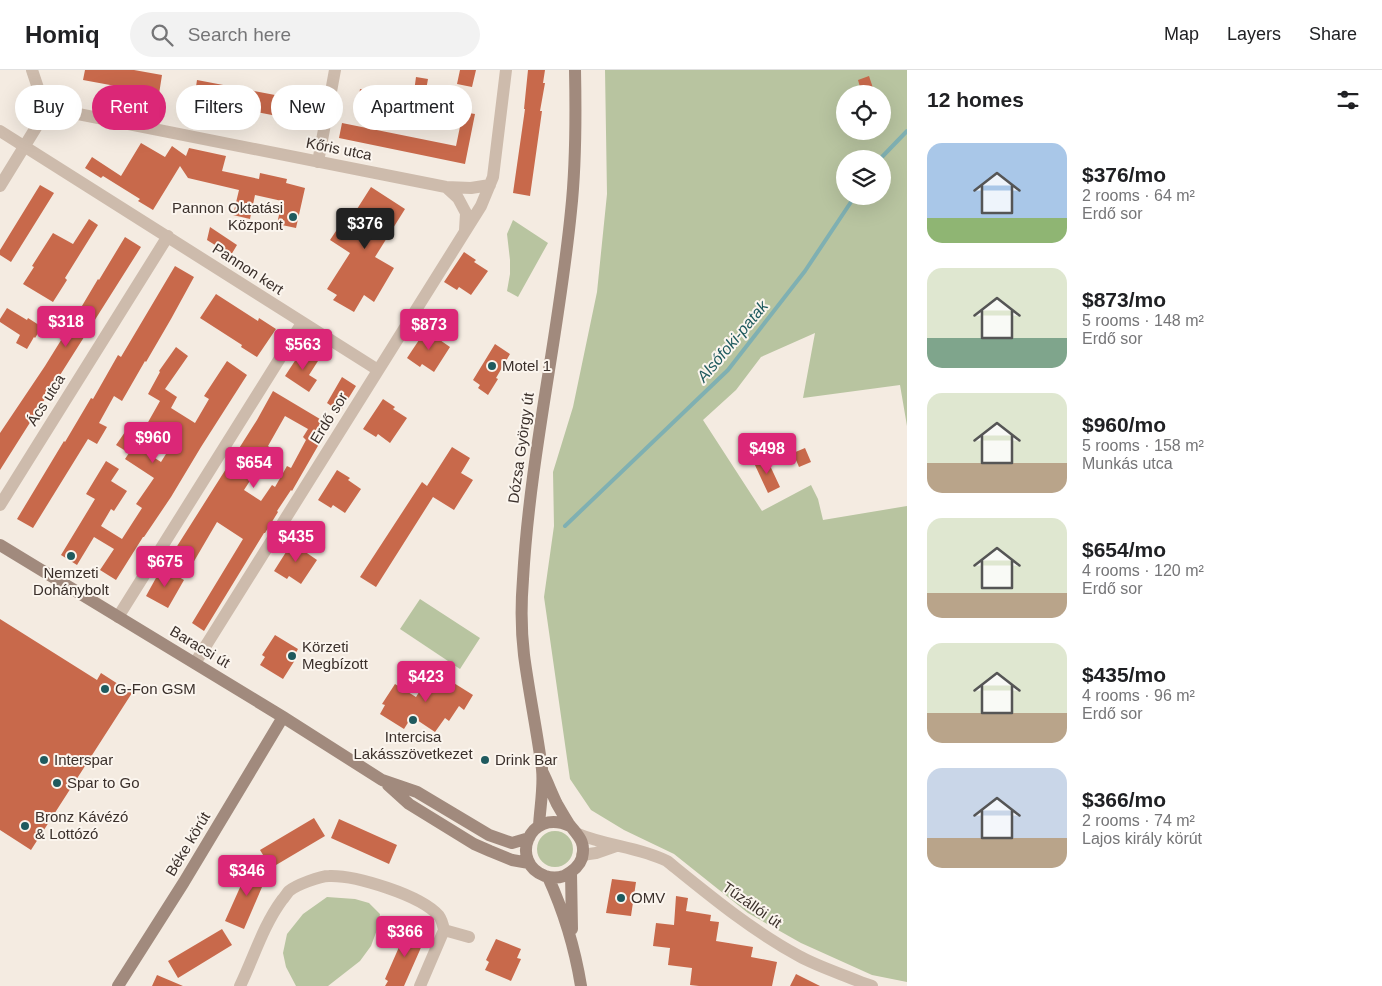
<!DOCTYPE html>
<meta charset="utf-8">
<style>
:root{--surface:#fff;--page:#f2f2f2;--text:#202124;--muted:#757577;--line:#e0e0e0;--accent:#db2777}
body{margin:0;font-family:Helvetica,sans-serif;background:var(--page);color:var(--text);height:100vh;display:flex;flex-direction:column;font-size:19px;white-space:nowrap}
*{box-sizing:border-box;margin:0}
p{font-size:16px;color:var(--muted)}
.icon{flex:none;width:28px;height:28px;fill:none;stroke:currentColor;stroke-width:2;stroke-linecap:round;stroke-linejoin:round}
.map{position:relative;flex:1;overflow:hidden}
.sheet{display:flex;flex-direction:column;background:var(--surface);width:475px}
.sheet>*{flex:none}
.banner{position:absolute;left:15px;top:15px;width:475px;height:45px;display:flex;gap:10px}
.fabs{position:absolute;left:836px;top:15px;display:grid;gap:10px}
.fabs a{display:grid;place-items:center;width:55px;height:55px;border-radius:50%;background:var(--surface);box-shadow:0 5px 20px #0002;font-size:25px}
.price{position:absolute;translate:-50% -42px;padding:0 11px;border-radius:5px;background:var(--accent);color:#fff;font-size:16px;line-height:32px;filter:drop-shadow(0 1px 2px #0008)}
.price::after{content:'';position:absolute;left:50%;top:30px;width:15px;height:11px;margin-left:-8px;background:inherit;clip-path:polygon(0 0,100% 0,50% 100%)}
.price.current{background:#222;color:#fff}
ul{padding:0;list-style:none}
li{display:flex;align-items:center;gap:15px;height:125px;padding:0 20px}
li span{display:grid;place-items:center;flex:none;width:140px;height:100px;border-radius:15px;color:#555}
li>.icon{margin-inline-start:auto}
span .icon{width:60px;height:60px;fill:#fffc;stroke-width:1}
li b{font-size:21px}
h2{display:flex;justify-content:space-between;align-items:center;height:60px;padding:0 20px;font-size:21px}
.pill{padding:0 18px;border-radius:22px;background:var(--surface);box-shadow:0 5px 20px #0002;font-size:18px;line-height:45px}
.pill.current{background:var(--accent);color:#fff}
header{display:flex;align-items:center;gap:30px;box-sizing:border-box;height:70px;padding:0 25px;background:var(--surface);border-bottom:1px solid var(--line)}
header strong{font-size:24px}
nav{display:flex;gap:28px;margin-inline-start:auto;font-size:18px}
.search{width:350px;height:45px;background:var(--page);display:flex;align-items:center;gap:12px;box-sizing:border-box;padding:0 18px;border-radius:28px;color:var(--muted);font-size:19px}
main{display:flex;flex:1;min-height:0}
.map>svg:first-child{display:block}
.green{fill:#b8c4a0;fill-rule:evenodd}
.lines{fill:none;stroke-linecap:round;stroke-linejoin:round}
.stream{stroke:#7fb0b2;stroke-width:4}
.building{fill:#c8694b;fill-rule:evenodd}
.street{stroke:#cdbbac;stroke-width:12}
.secondary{stroke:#a18a7d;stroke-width:12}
.poi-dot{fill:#1f5a5e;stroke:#fbf5ee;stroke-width:2}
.labels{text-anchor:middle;stroke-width:4;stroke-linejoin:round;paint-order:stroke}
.street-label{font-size:15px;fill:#3b302b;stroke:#fbf5ee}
.poi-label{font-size:15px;fill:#3b302b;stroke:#fbf5ee;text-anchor:start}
.water-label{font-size:16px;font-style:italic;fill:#1f5a5e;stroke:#fbf5ee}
</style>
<header>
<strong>Homiq</strong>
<div class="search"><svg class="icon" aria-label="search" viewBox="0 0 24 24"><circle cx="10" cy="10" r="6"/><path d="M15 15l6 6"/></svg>Search here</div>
<nav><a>Map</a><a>Layers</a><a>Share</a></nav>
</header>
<main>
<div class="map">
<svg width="907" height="916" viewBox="0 0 907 916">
<rect width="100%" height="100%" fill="#f4ebe1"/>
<path class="green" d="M605 0H907V356L900 315 803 328 815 263 761 287 736 320 703 350 762 441 811 415 818 429 823 450 907 436V912L872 905 801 873 748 843 674 784 624 760 591 740 570 709 544 527 554 456 553 402 573 337 597 222 607 124ZM845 24H882V61H845ZM845 89H882V126H845Z
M513 150 548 173 518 227 507 221 510 204V190L507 164Z
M420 529 480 568 460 599 400 559Z
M537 779a18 18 0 1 1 36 0a18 18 0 1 1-36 0Z
M327 827 355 829 369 833 380 844 378 857 371 876 360 891 328 916H296L286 897 283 883 287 864 303 844Z"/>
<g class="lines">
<path class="stream" d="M880 89 907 61
M565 456 728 300 805 201 855 126"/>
</g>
<path class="building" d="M85 0H134L162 5 159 24 83 10Z
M460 0H476L472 17 457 14Z
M528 0H545L543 13H545L540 41H542L530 126 513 123 525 39H524Z
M869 6 875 24H862L858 10Z
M416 7 428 9 424 31 463 39 460 49 392 36 358 31 360 19 413 29Z
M197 10 317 33 313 53 194 30Z
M463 42 475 44 465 94 339 68 342 53 456 76Z
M141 73 165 87 172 76 186 86 189 78 226 86 222 101 259 109 260 103 287 109 286 113 305 118 296 158 277 154 282 131 255 125 250 149 233 145 239 120 188 108 180 96 153 140 138 131 140 129 103 106 101 108 85 98 92 87 121 106Z
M40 115 54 123 11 192 0 185V180Z
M371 117 405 139 375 187 394 198 374 232 364 225 354 242 333 230 337 225 327 219 350 183 330 170 340 155 345 158Z
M89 149 98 155 65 208 67 210 53 232 23 214 34 197 32 196 53 163 73 174Z
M210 157 237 175 231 185 207 170Z
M125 167 141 177 0 400V363L45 296 76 246 98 209 99 210Z
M464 182 476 190 474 192 488 201 471 225 459 217 457 220 444 212Z
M175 196 194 207 171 249 146 292 145 291 122 331 114 326 99 353 107 357 97 374 88 369 33 458 17 449 64 371 65 372 91 328 93 329 118 285 121 287Z
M216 224 258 251 259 248 276 259 257 287 241 277 242 275 200 248Z
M7 238 27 250 28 248 42 257 35 268 34 267 27 279 16 273 20 265 0 252V249Z
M427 258 439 266 437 268 450 277 434 302 422 294 420 297 407 288Z
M495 274 510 284 496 308 498 309 488 325 478 318 480 315 473 310Z
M176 277 188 286 165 319 177 327 171 338 195 353 209 329 204 326 227 291 247 305 201 377 171 427 144 467H143L116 510 100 500 114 479 94 467 77 495 61 485 95 429 86 424 106 391 119 399 111 411 127 421 114 441 111 439 101 456 122 469 142 438 136 434 154 408 125 389 129 383 116 375 125 362 136 369 145 353 147 354 160 331 148 324 160 302 159 301ZM162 353 179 363 161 392 144 381Z
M302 280 318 291 309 305 317 310 309 322 285 306Z
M342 307 356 316 340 342 327 333Z
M273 321 330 355 292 421 291 420 277 441 278 442 265 463H264L204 561 192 553 243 469 217 452 193 493 174 481 257 350ZM285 346 308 359 303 367 306 370 291 398 287 396 275 417 272 415 261 431 244 420 264 389H265L272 379 268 376Z
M383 329 395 337 393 339 407 348 390 373 378 364 376 367 363 359Z
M452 377 470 388 461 403 473 410 454 440 433 427 376 517 360 507 422 412 427 416Z
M805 378 811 392 799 397 793 383Z
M766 387 780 417 768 423 754 393Z
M337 400 350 408 348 410 361 419 345 443 333 435 331 438 318 430Z
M293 471 305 478 304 481 317 490 301 514 289 506 287 509 274 501Z
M162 497 184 510 168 538 146 526Z
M0 549 97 610 101 603 132 623 31 780 0 760Z
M275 565 298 579 293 588 295 590 283 609 260 595 265 587 262 585Z
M433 600 473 625 464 640 459 636 449 651 445 648 435 662 417 650 414 655 409 651 404 659 380 644 385 635 382 634 395 614 416 627Z
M314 748 325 766 271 798 260 780Z
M339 749 397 775 389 794 331 768Z
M250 795 268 803 244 859 225 851Z
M612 809 636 812 631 846 606 843Z
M676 826 688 828 686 841 711 845 710 851 719 852 716 871 753 877 751 887 777 892 772 916H699L690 915 692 898 668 895 670 878 653 876 656 853 674 855Z
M411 857 427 864 404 916H385L388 911 385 909 403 868 406 869Z
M222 859 232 875 178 908 168 891Z
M496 869 521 879 517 888 521 889 511 911 485 900 489 892 486 890Z
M796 904 820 916H790Z
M157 905 183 916H152Z"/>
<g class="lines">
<path class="street" d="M32 0 38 18 48 38
M48 38 446 117 471 118 490 115
M0 61 378 300
M318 92 335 0
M0 116 48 38
M446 117 458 128 466 143 465 160
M0 435 168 166
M118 547 302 253
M195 593 481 136 493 107 506 0
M578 764C607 776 639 777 667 791 709 825 751 860 799 886 819 897 842 904 863 913L872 916
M582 785 596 783 616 776
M240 916C254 887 263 856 282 830 285 827 287 823 289 821 296 815 320 806 329 806 355 805 421 825 439 846 442 850 443 855 444 860
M420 916 444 860 469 867"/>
<path class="secondary" d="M0 475 283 647 382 710 417 722 489 765 512 773 529 768
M543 703C548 713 552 724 557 734 561 741 565 748 569 754 578 766 586 771 582 788 579 797 572 802 564 806 558 808 551 808 545 806 509 793 528 737 570 756
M388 715 409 734 474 774 490 781 512 790 529 793
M539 756C540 737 544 717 542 699 537 661 529 623 524 585 521 560 521 534 523 509 530 385 559 264 571 141 576 95 576 47 575 0
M571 803 572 859
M548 807C564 842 575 879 581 916
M118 916 184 812 283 647"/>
</g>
<g class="poi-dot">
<circle cx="293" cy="147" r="5"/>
<circle cx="492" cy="296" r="5"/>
<circle cx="71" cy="486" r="5"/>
<circle cx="292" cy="586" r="5"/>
<circle cx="105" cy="619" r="5"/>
<circle cx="413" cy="650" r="5"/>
<circle cx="44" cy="690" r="5"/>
<circle cx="485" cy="690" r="5"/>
<circle cx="57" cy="713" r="5"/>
<circle cx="25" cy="756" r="5"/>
<circle cx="621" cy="828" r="5"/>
</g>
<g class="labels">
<g class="street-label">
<text transform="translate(339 79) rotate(11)" y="5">Kőris utca</text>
<text transform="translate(248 199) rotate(33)" y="5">Pannon kert</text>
<text transform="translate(46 330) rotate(-58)" y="5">Ács utca</text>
<text transform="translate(329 348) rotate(-58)" y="5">Erdő sor</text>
<text transform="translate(521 378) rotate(-82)" y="5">Dózsa György út</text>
<text transform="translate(200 577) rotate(31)" y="5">Baracsi út</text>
<text transform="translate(188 774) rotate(-59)" y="5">Béke körút</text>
<text transform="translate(752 835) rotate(35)" y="5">Tűzállói út</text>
</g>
<g class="poi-label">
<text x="283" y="143" text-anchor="end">Pannon Oktatási<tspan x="283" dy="17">Központ</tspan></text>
<text x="502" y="301">Motel 1</text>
<text x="71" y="508" text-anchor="middle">Nemzeti<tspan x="71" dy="17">Dohánybolt</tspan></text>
<text x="302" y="582">Körzeti<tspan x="302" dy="17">Megbízott</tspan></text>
<text x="115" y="624">G-Fon GSM</text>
<text x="413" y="672" text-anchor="middle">Intercisa<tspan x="413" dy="17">Lakásszövetkezet</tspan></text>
<text x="54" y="695">Interspar</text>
<text x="495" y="695">Drink Bar</text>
<text x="67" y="718">Spar to Go</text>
<text x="35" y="752">Bronz Kávézó<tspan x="35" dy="17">&amp; Lottózó</tspan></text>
<text x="631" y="833">OMV</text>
</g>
<g class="water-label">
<text transform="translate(732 271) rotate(-50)" y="6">Alsófoki-patak</text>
</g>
</g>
</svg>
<div class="fabs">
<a><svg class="icon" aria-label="locate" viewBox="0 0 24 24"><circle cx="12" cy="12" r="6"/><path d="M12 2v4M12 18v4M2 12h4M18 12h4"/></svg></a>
<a><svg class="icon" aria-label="layers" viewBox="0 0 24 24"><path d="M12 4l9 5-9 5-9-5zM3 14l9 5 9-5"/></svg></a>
</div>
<b class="price current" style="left:365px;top:180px">$376</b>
<b class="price" style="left:66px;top:278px">$318</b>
<b class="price" style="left:429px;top:281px">$873</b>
<b class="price" style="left:303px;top:301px">$563</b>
<b class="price" style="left:153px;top:394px">$960</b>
<b class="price" style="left:767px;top:405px">$498</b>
<b class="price" style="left:254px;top:419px">$654</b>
<b class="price" style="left:296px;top:493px">$435</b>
<b class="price" style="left:165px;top:518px">$675</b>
<b class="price" style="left:426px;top:633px">$423</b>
<b class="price" style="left:247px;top:827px">$346</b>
<b class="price" style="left:405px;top:888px">$366</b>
<div class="banner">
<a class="pill">Buy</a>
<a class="pill current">Rent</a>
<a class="pill">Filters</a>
<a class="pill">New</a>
<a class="pill">Apartment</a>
</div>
</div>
<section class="sheet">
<h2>12 homes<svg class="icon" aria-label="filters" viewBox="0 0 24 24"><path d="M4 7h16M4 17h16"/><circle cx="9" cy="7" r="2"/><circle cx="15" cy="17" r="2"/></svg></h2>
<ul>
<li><span style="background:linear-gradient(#a9c7e8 75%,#8fb573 0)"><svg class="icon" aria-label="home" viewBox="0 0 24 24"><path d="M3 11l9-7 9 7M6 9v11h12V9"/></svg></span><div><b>$376/mo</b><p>2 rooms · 64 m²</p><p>Erdő sor</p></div></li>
<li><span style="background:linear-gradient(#dfe7d0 70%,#7fa58c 0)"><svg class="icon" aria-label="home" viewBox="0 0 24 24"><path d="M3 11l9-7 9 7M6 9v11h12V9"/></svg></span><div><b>$873/mo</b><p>5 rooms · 148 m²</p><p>Erdő sor</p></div></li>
<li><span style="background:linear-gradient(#dfe7d0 70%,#b9a48a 0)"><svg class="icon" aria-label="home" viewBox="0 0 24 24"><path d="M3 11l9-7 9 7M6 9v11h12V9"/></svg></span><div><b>$960/mo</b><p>5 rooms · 158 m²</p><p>Munkás utca</p></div></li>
<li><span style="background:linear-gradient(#dfe7d0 75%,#b9a48a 0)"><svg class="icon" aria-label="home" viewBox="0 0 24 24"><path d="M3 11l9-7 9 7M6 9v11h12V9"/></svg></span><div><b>$654/mo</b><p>4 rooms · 120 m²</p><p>Erdő sor</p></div></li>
<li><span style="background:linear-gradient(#dfe7d0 70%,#b9a48a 0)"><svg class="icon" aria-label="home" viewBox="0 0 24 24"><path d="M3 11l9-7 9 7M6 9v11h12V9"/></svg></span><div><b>$435/mo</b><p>4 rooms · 96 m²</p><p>Erdő sor</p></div></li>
<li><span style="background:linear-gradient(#c9d6e8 70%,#b9a48a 0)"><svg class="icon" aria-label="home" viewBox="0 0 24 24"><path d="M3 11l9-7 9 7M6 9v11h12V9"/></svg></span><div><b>$366/mo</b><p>2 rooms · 74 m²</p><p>Lajos király körút</p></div></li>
</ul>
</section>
</main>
